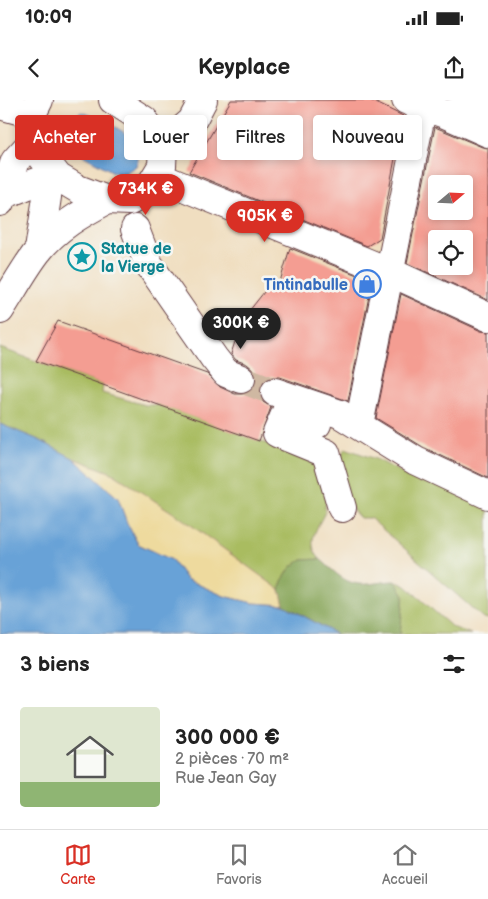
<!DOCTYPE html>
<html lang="fr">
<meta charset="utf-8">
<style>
:root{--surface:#fff;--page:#f6f6f6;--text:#222;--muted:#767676;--line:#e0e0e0;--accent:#d93025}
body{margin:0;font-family:"Balsamiq Sans",sans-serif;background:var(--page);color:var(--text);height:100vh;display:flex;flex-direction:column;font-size:19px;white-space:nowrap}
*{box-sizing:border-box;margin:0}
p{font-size:16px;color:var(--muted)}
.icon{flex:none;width:28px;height:28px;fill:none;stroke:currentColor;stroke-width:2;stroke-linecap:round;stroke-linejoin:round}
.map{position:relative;height:534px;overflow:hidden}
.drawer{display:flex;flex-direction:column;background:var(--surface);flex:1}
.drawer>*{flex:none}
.hud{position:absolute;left:15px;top:15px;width:459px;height:45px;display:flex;gap:10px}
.needle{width:32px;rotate:71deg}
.buttons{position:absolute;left:428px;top:75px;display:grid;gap:10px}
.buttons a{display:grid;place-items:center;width:45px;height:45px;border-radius:5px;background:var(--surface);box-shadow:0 2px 8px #0003;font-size:25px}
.price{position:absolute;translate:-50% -42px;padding:0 11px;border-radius:18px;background:var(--accent);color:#fff;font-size:16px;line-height:32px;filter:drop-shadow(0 1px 2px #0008)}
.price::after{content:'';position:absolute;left:50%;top:30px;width:15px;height:11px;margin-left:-8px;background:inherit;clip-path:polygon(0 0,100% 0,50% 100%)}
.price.active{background:#222;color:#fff}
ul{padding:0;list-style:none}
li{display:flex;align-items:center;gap:15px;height:125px;padding:0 20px}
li+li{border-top:1px solid var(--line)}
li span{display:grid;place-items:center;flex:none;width:140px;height:100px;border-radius:5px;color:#555}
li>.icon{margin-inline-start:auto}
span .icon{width:60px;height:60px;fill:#fffc;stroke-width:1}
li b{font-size:21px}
h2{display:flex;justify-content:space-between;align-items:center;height:60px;padding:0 20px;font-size:21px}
.pill{padding:0 18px;border-radius:5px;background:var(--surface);box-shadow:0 2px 8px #0003;font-size:18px;line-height:45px}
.pill.active{background:var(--accent);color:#fff}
.status{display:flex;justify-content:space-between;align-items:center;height:35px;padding:0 25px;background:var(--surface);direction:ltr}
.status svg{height:14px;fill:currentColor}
header{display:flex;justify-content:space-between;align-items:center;height:65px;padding:0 20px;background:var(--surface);font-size:22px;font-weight:800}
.tab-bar{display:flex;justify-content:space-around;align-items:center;height:70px;border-top:1px solid var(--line);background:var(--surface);font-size:14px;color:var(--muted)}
.tab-bar a{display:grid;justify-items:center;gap:2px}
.tab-bar .active{color:var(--accent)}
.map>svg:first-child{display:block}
.green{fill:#a9bc60;stroke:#7a6e46}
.forest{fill:#86a456;stroke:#686240}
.sand{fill:#eeda9e;stroke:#9c7c64}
.water{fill:#67a2d7;stroke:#586081}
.building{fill:#f49d92;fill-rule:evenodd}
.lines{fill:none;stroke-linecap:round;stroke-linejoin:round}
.minor-tunnel{stroke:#cfb8a2;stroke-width:28;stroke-dasharray:28 14;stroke-linecap:butt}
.minor-casing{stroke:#633c41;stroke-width:30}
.major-casing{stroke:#633c41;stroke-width:30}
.minor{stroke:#fff;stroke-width:28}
.major{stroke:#fff;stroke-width:28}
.labels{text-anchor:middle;stroke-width:5;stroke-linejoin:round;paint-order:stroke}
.culture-label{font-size:16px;font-weight:bold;fill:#0d838f;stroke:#f6f6f2;text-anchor:start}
.shop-label{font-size:16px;font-weight:bold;fill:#366cbe;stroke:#f6f6f2;text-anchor:end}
</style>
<div class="status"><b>10:09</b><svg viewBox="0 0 49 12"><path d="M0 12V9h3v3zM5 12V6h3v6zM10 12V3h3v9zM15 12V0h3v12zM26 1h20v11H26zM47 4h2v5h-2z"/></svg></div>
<header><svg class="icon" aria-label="back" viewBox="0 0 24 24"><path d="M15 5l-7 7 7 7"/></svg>Keyplace<svg class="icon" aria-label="share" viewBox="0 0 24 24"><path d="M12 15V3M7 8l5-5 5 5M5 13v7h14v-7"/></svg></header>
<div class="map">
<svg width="488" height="534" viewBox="0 0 488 534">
<rect width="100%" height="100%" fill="#f6f6f2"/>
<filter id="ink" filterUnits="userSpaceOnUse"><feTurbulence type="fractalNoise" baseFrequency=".02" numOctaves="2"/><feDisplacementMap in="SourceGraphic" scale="10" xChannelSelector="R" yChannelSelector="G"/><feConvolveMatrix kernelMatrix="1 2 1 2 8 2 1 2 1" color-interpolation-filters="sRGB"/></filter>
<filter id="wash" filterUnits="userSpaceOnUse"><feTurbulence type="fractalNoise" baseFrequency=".0096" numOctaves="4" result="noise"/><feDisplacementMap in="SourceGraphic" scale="20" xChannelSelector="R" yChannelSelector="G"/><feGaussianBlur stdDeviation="1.12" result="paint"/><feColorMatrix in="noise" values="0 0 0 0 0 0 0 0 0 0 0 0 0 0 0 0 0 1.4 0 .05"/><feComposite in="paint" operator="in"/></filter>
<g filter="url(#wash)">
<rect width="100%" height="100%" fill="#f0dec0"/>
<path class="green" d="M0 248 103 285 102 293 145 305H160L313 360 321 365 328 394 325 407V412C317 429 305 443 320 459L302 460 282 481 280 490 184 420 112 373 73 358 39 340 0 324Z
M345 348 378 360 422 383 427 373 488 405V519L483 518 370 418H360C344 403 333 368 345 348Z
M395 481 406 486 452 527 471 534H400L404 495Z"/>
<path class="forest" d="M320 459C332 469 343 483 359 484 371 485 383 481 395 481L404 495 400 534H336L284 505 280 490 282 481 291 467 302 460Z"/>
<path class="sand" d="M73 358 112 373 184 420 280 490 284 505 253 503 224 496 186 479 172 460 138 444 127 423 118 398Z"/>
<path class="water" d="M82 12C93 15 131 33 136 43 141 50 139 58 136 66L125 73 119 75 73 50 67 44 63 36 64 25 67 19Z
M0 324 39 340 73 358 118 398 127 423 138 444 172 460 186 479 224 496 253 503 284 505 336 534H0Z"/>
<g id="blocks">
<path class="building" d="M231 0H370L403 16 380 138 367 146 189 72Z
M435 27 482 47 488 48V200L407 163ZM436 84H464V111H436ZM436 139H464V166H436Z
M290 148 372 181 348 301 280 277H271L264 281 260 287V296L263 302 271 307 259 341 36 261 58 221 207 274 220 287 235 294H243L250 292 256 284V276L254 270 247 264 236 260 231 254 242 220 272 182 279 185Z
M401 194 481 231 488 232V378L423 347 376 318Z"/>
</g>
</g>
<g filter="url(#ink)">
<use href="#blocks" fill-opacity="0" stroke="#633c41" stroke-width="1"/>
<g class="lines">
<path class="minor-tunnel" d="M241 279 275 292"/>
<defs>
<path id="minor" d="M406 0 445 14 488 33
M445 14 488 9
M163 46 192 21 203 0
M157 76 390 172 488 217
M3 95 28 85 49 78
M0 102 15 61 35 39
M135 129 148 163 214 258 226 273 241 279
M275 292 340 314 416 361 488 395
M317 324 286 312 277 333 326 353 342 408
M359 325 424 0"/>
<path id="major" d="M39 0 32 14 35 39 40 54 58 77 78 89 107 100 130 101 147 91 162 66 163 46 144 20 113 0
M0 5 32 14
M39 150 47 97 49 66
M0 210C13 190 24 169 38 151 56 128 82 113 107 100"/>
</defs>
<use href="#minor" class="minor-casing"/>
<use href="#major" class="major-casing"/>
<use href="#minor" class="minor"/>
<use href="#major" class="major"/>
</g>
</g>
<defs>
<symbol id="sight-ring" viewBox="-11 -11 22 22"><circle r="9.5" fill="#f6f6f2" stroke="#0f9aa8" stroke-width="1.5"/><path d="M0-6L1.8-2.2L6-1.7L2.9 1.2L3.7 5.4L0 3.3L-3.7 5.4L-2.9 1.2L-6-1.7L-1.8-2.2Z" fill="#0f9aa8"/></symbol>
<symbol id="shop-ring" viewBox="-11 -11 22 22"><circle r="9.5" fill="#f6f6f2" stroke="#3f7fe0" stroke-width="1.5"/><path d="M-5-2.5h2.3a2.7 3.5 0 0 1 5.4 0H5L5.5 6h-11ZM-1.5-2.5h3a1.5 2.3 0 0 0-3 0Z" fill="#3f7fe0"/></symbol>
</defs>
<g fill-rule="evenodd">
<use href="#sight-ring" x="66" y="141" width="32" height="32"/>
<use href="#shop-ring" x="351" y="168" width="32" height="32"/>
</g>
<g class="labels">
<g class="culture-label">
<text x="101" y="154">Statue de<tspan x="101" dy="18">la Vierge</tspan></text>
</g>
<g class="shop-label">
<text x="348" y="190">Tintinabulle</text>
</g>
</g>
</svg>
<div class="buttons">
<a><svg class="needle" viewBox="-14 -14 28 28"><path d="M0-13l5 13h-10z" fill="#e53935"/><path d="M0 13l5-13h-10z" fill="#767676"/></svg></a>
<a><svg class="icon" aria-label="locate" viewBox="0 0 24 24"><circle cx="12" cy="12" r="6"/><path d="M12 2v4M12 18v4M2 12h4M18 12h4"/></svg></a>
</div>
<b class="price" style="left:146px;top:116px">734K €</b>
<b class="price" style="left:265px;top:143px">905K €</b>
<b class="price active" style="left:241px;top:250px">300K €</b>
<div class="hud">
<a class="pill active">Acheter</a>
<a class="pill">Louer</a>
<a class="pill">Filtres</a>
<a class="pill">Nouveau</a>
</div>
</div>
<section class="drawer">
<h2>3 biens<svg class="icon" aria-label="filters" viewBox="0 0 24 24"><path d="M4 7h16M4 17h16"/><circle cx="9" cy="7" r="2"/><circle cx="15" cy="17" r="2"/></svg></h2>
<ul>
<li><span style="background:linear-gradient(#dfe7d0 75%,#8fb573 0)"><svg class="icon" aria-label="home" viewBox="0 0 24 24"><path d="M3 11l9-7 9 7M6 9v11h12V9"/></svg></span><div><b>300 000 €</b><p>2 pièces · 70 m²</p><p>Rue Jean Gay</p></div></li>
</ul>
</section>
<nav class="tab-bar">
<a class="active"><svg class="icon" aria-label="map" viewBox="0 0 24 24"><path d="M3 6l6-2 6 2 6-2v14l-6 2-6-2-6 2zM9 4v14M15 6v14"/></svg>Carte</a>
<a><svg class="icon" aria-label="saved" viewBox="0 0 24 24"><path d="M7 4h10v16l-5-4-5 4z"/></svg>Favoris</a>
<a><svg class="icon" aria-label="home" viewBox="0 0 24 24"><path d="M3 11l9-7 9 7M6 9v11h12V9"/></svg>Accueil</a>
</nav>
